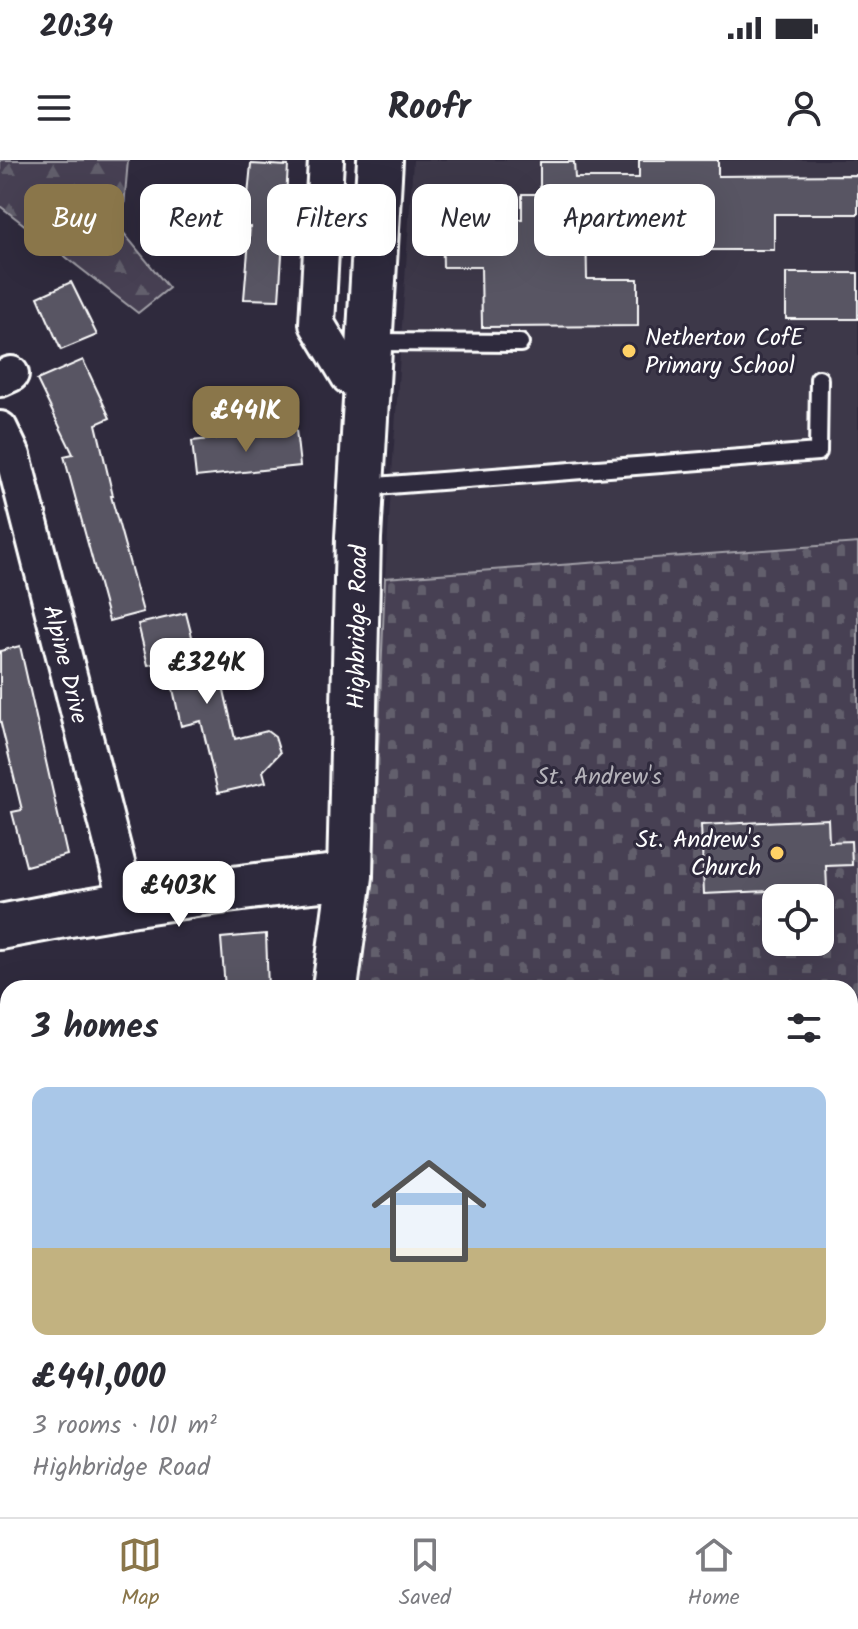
<!DOCTYPE html>
<meta charset="utf-8">
<style>
:root{--surface:#fff;--page:#f7f7f7;--text:#2b2b33;--muted:#7c7c81;--line:#e1e1e2;--accent:#8a764a}
body{margin:0;font-family:Kalam,sans-serif;background:var(--page);color:var(--text);height:100vh;display:flex;flex-direction:column;font-size:30px;white-space:nowrap}
*{box-sizing:border-box;margin:0}
p{font-size:26px;color:var(--muted)}
.icon{flex:none;width:44px;height:44px;fill:none;stroke:currentColor;stroke-width:2;stroke-linecap:round;stroke-linejoin:round}
.map{position:relative;flex:1;overflow:hidden}
.sheet{position:absolute;left:0px;top:820px;width:858px;height:538px;display:flex;flex-direction:column;background:var(--surface);border-radius:24px 24px 0 0;box-shadow:0 8px 32px #0002}
.sheet>*{flex:none}
.top-card{position:absolute;left:24px;top:24px;width:810px;height:72px;display:flex;gap:16px}
.buttons{position:absolute;left:762px;top:724px;display:grid;gap:16px}
.buttons a{display:grid;place-items:center;width:72px;height:72px;border-radius:16px;background:var(--surface);box-shadow:0 8px 32px #0002;font-size:40px}
.price{position:absolute;translate:-50% -68px;padding:0 18px;border-radius:16px;background:#fff;color:#222;font-size:26px;line-height:52px;filter:drop-shadow(0 2px 4px #0008)}
.price::after{content:'';position:absolute;left:50%;top:48px;width:24px;height:18px;margin-left:-12px;background:inherit;clip-path:polygon(0 0,100% 0,50% 100%)}
.price.on{background:var(--accent);color:#fff}
ul{padding:0;list-style:none}
li{display:grid;align-content:center;gap:16px;height:424px;padding:0 32px}
li+li{border-top:2px solid var(--line)}
li span{display:grid;place-items:center;height:248px;border-radius:16px;color:#555}
li>.icon{margin-inline-start:auto}
span .icon{width:144px;height:144px;fill:#fffc;stroke-width:1}
li b{font-size:34px}
h2{display:flex;justify-content:space-between;align-items:center;height:96px;padding:0 32px;font-size:34px}
.tag{padding:0 28px;border-radius:16px;background:var(--surface);box-shadow:0 8px 32px #0002;font-size:28px;line-height:72px}
.tag.on{background:var(--accent);color:#fff}
.status{display:flex;justify-content:space-between;align-items:center;height:56px;padding:0 40px;background:var(--surface);direction:ltr}
.status svg{height:22px;fill:currentColor}
header{display:flex;justify-content:space-between;align-items:center;height:104px;padding:0 32px;background:var(--surface);font-size:36px;font-weight:700}
.tab-bar{display:flex;justify-content:space-around;align-items:center;height:112px;border-top:2px solid var(--line);background:var(--surface);font-size:22px;color:var(--muted)}
.tab-bar a{display:grid;justify-items:center;gap:4px}
.tab-bar .on{color:var(--accent)}
.map>svg:first-child{display:block}
.built{fill:#3c3749}
.forest{fill:url(#forest-firs);stroke:#a2a0a8;stroke-width:2}
.cemetery{fill:url(#cemetery-stones);stroke:#a2a0a8;stroke-width:2;fill-rule:evenodd}
.building{fill:#595564;stroke:#fff;stroke-width:2}
.lines{fill:none;stroke-linecap:round;stroke-linejoin:round}
.lane-casing{stroke:#fff;stroke-width:22}
.street-casing{stroke:#fff;stroke-width:40}
.secondary-casing{stroke:#fff;stroke-width:50}
.lane{stroke:#2f2a3d;stroke-width:16}
.street{stroke:#2f2a3d;stroke-width:34}
.secondary{stroke:#2f2a3d;stroke-width:44}
.poi-dot{fill:#ffd166;stroke:#2f2a3d;stroke-width:3}
.labels{text-anchor:middle;stroke-width:6;stroke-linejoin:round;paint-order:stroke}
.poi-label{font-size:24px;fill:#fff;stroke:#2f2a3d;text-anchor:start}
.street-label{font-size:24px;fill:#fff;stroke:#2f2a3d}
.park-label{font-size:24px;fill:#b5b3ba;stroke:#2f2a3d}
</style>
<div class="status"><b>20:34</b><svg viewBox="0 0 49 12"><path d="M0 12V9h3v3zM5 12V6h3v6zM10 12V3h3v9zM15 12V0h3v12zM26 1h20v11H26zM47 4h2v5h-2z"/></svg></div>
<header><svg class="icon" aria-label="menu" viewBox="0 0 24 24"><path d="M4 6h16M4 12h16M4 18h16"/></svg>Roofr<svg class="icon" aria-label="person" viewBox="0 0 24 24"><circle cx="12" cy="8" r="4"/><path d="M4 21q1-7 8-7t8 7"/></svg></header>
<div class="map">
<svg width="858" height="1357" viewBox="0 0 858 1357">
<defs>
<pattern id="forest-firs" width="22" height="20" patternUnits="userSpaceOnUse" patternTransform="scale(2)"><rect width="22" height="20" fill="#464152"/><path d="M5 1l3.5 6h-7zM16 11l3.5 6h-7z" fill="#625e6c"/></pattern>
<pattern id="cemetery-stones" width="16" height="16" patternUnits="userSpaceOnUse" patternTransform="scale(2)"><rect width="16" height="16" fill="#464152"/><path d="M2 7V4a2 2 0 0 1 4 0v3zM10 15v-3a2 2 0 0 1 4 0v3z" fill="#625e6c"/></pattern>
</defs>
<rect width="100%" height="100%" fill="#2f2a3d"/>
<filter id="ink" filterUnits="userSpaceOnUse"><feTurbulence type="fractalNoise" baseFrequency=".0125" numOctaves="2"/><feDisplacementMap in="SourceGraphic" scale="16" xChannelSelector="R" yChannelSelector="G"/><feConvolveMatrix kernelMatrix="1 2 1 2 8 2 1 2 1" color-interpolation-filters="sRGB"/></filter>
<g filter="url(#ink)">
<path class="built" d="M413 0H858V383L385 418Z"/>
<path class="forest" d="M0 0H128L122 71 169 128 138 153 0 46Z"/>
<path class="cemetery" d="M858 383V978H850V828H359L373 711 385 418ZM776 738H820V782H776Z"/>
<path class="building" d="M639 0H718V16L858 15V54H774V90H663L664 60 586 61 587 119H638V166L482 167 481 107H443L442 59H522V34H540V2H574L575 18H639Z
M251 4 288 6 279 140 244 139 250 67H245Z
M786 113H858V159H786Z
M71 122 97 175 61 190 38 137Z
M83 200 110 258 96 264 113 336H111L143 452 109 461 64 296 73 294 37 220Z
M296 270 300 306 196 317 192 281Z
M186 453 201 512 219 508 235 579 267 571 275 577 280 593 263 611 266 622 218 633 201 561 181 566 167 501 148 505 138 464Z
M20 486 67 695 26 706 12 652 22 650 0 560V491Z
M828 659 829 682 851 681 852 705 826 706 827 728 704 734 701 665Z
M266 774 268 828H225L221 778Z"/>
<g class="lines">
<defs>
<path id="lane" d="M370 182 520 183
M363 327 818 292 819 219"/>
<path id="street" d="M326 0 317 164 349 217H366
M0 219 11 214
M0 269 13 296 127 742
M850 1130 858 1129
M0 1207 8 1206
M639 1350V1357
M89 1357 91 1350"/>
<path id="secondary" d="M0 767C116 744 232 727 350 716
M335 828 350 716 358 378 380 0
M265 1357 266 1350"/>
</defs>
<use href="#lane" class="lane-casing"/>
<use href="#street" class="street-casing"/>
<use href="#secondary" class="secondary-casing"/>
<use href="#lane" class="lane"/>
<use href="#street" class="street"/>
<use href="#secondary" class="secondary"/>
</g>
</g>
<g class="poi-dot">
<circle cx="629" cy="191" r="8"/>
<circle cx="777" cy="693" r="8"/>
</g>
<g class="labels">
<g class="poi-label">
<text x="645" y="185">Netherton CofE<tspan x="645" dy="28">Primary School</tspan></text>
<text x="761" y="687" text-anchor="end">St. Andrew's<tspan x="761" dy="28">Church</tspan></text>
</g>
<g class="street-label">
<text transform="translate(357 467) rotate(-89)" y="8">Highbridge Road</text>
<text transform="translate(66 504) rotate(76)" y="8">Alpine Drive</text>
</g>
<g class="park-label">
<text x="599" y="624">St. Andrew's</text>
</g>
</g>
</svg>
<div class="buttons">
<a><svg class="icon" aria-label="locate" viewBox="0 0 24 24"><circle cx="12" cy="12" r="6"/><path d="M12 2v4M12 18v4M2 12h4M18 12h4"/></svg></a>
</div>
<b class="price on" style="left:246px;top:294px">£441K</b>
<b class="price" style="left:207px;top:546px">£324K</b>
<b class="price" style="left:179px;top:769px">£403K</b>
<div class="top-card">
<a class="tag on">Buy</a>
<a class="tag">Rent</a>
<a class="tag">Filters</a>
<a class="tag">New</a>
<a class="tag">Apartment</a>
</div>
<section class="sheet">
<h2>3 homes<svg class="icon" aria-label="filters" viewBox="0 0 24 24"><path d="M4 7h16M4 17h16"/><circle cx="9" cy="7" r="2"/><circle cx="15" cy="17" r="2"/></svg></h2>
<ul>
<li><span style="background:linear-gradient(#a9c7e8 65%,#c2b280 0)"><svg class="icon" aria-label="home" viewBox="0 0 24 24"><path d="M3 11l9-7 9 7M6 9v11h12V9"/></svg></span><div><b>£441,000</b><p>3 rooms · 101 m²</p><p>Highbridge Road</p></div></li>
</ul>
</section>
</div>
<nav class="tab-bar">
<a class="on"><svg class="icon" aria-label="map" viewBox="0 0 24 24"><path d="M3 6l6-2 6 2 6-2v14l-6 2-6-2-6 2zM9 4v14M15 6v14"/></svg>Map</a>
<a><svg class="icon" aria-label="saved" viewBox="0 0 24 24"><path d="M7 4h10v16l-5-4-5 4z"/></svg>Saved</a>
<a><svg class="icon" aria-label="home" viewBox="0 0 24 24"><path d="M3 11l9-7 9 7M6 9v11h12V9"/></svg>Home</a>
</nav>
